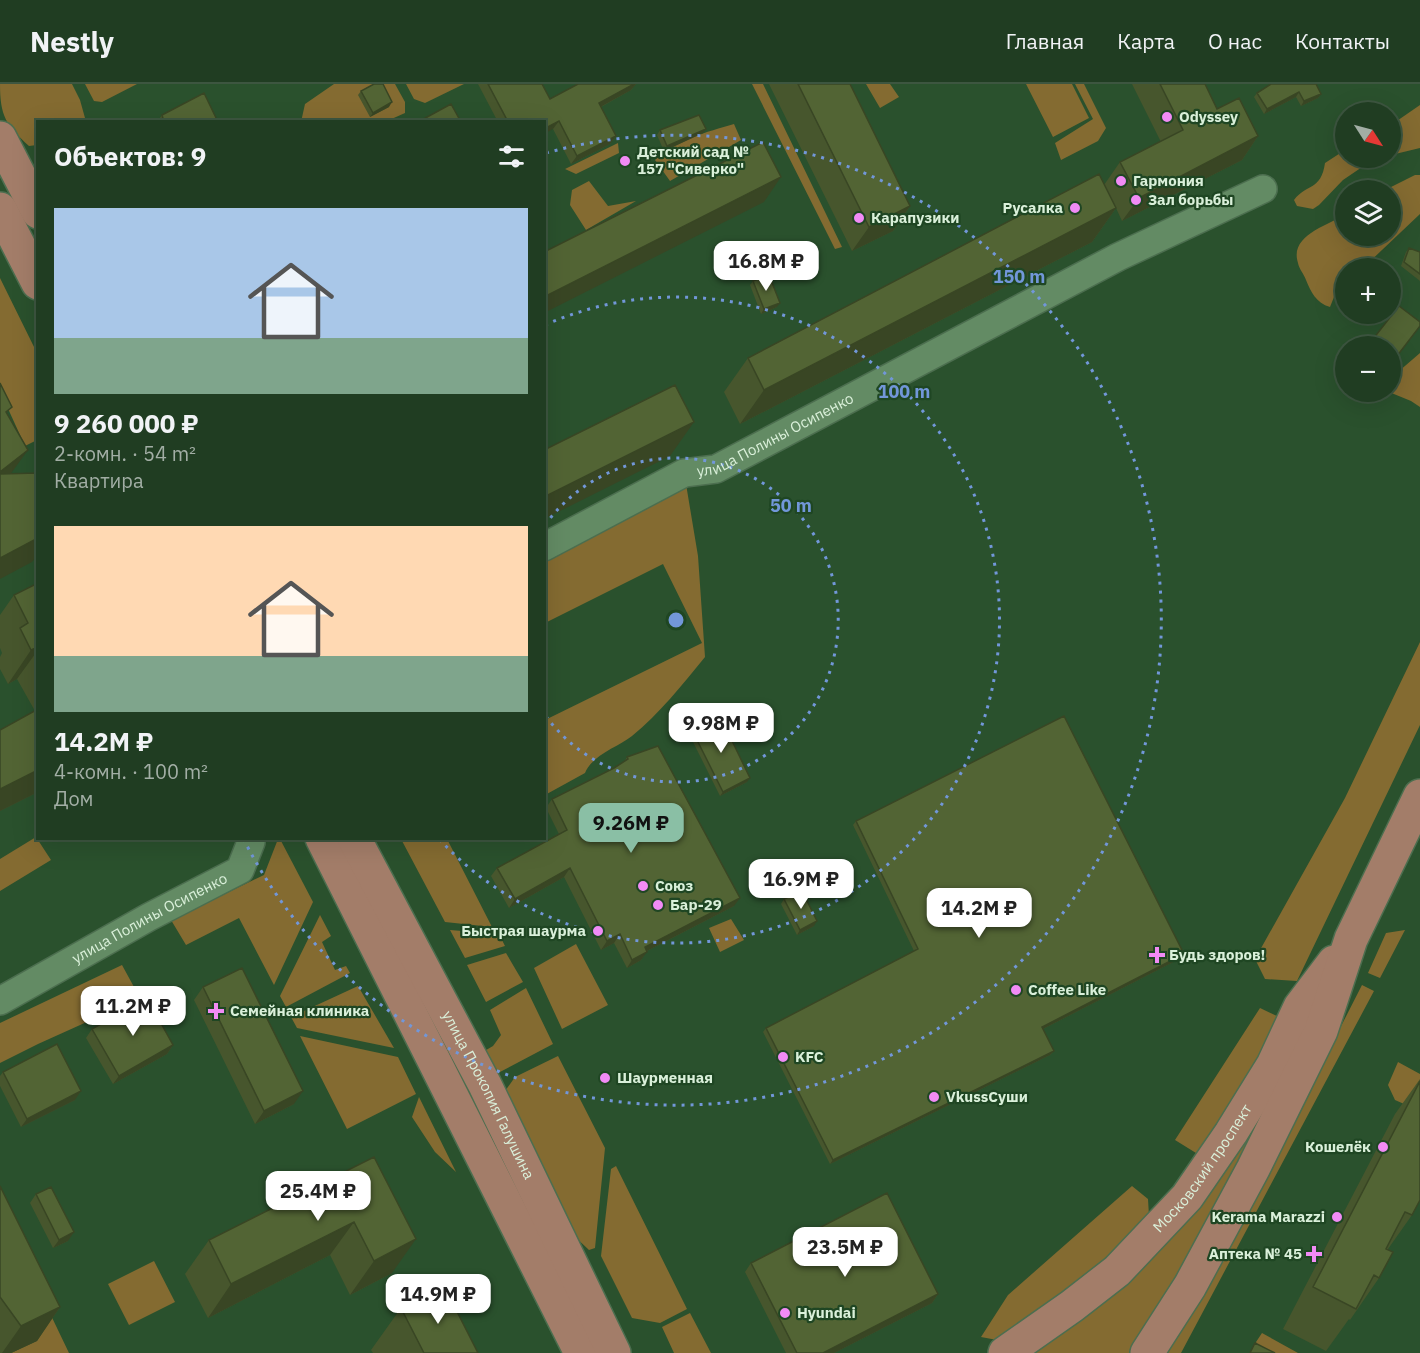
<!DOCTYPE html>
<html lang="ru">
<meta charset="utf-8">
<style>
:root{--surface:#203d22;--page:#28442a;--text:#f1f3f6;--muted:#a2aea5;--line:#3d5640;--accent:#8abfa5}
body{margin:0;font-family:"IBM Plex Sans",sans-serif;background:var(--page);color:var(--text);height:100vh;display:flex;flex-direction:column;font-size:22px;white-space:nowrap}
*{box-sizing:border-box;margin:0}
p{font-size:20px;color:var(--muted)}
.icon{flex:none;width:33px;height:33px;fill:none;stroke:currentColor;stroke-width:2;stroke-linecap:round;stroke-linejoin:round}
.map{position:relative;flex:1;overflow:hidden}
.drawer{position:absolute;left:36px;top:36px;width:510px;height:720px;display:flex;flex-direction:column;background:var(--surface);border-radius:0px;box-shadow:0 6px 24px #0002,0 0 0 2px var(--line)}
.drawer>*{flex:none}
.needle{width:39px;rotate:126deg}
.controls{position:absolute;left:1335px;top:18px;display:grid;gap:12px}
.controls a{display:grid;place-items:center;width:66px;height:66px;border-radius:50%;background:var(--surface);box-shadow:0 6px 24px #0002,0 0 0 2px var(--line);font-size:30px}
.price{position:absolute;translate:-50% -51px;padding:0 14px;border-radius:12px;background:#fff;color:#222;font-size:20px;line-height:39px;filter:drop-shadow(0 2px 3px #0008)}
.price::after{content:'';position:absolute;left:50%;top:36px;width:18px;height:14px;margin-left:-9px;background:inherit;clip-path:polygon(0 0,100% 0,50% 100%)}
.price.selected{background:var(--accent);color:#111}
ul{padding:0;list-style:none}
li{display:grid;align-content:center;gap:12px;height:318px;padding:0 18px}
li span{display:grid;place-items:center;height:186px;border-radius:0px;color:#555}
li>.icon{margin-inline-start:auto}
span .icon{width:108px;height:108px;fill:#fffc;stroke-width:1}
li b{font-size:26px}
h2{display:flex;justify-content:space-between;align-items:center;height:72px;padding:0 18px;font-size:26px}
header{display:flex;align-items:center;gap:36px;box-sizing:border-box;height:84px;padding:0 30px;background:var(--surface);border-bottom:2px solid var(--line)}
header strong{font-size:28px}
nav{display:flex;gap:33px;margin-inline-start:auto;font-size:21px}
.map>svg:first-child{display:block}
.green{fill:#846b31}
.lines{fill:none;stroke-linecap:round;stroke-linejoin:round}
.minor-casing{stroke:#4c6e4f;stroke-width:30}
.major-casing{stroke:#4c6e4f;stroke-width:36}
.minor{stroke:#638b64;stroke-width:27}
.major{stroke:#a37d69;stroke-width:33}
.wall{fill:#47562d}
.shaded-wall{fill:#394624}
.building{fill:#526434;stroke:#394624;stroke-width:1.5}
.ring{fill:none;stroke:#7297d9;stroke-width:3;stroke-dasharray:3 6}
.poi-dot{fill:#f18bf5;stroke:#1f4623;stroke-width:2}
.labels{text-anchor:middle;stroke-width:4.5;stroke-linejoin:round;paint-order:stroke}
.poi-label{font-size:15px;font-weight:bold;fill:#daf0da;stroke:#1f4623;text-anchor:start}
.street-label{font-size:15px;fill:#daf0da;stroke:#1f4623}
.centre{fill:#7297d9;stroke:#1f4623;stroke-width:3}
.ring-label{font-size:18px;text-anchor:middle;font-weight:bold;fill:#7297d9;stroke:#1f4623;stroke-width:4.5;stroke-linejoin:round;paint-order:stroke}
</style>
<header>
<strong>Nestly</strong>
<nav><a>Главная</a><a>Карта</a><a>О нас</a><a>Контакты</a></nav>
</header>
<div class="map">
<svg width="1420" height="1269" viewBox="0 0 1420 1269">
<rect width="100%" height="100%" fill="#2a512d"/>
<path class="green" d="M0 0H72L80 16 85 34 80 37 38 38 37 61 29 62C6 41 0 32 0 0Z
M85 0H137L102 18 94 17Z
M334 0H395L405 18V29L387 37 301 38 305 20Z
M406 0H464L425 19 414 15Z
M752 0H763L842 163 835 165Z
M866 0H890L899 13 880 24Z
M1026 0H1072L1089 34 1053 53Z
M1075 0H1084L1106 44 1098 57 1061 76 1055 59 1093 35Z
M1420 21V64L1391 71V41Z
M734 40 741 56 670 97 655 76C675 56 707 48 734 40Z
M618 59 619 69 576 90 565 85Z
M1345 66 1346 74H1381L1371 77 1343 96 1319 121 1313 125 1297 122 1294 116C1307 99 1321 107 1325 79Z
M1415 91H1420V130L1363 184H1346L1345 198 1336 208 1330 223C1316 219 1311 208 1306 196 1304 190 1299 185 1298 179 1289 151 1328 142 1345 130L1346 152H1390V106H1385Z
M589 97 608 122 636 117 586 146 570 121 572 106Z
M0 194 37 269V356L25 362 0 307Z
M1420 269V323L1411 317 1389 308H1390L1391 294Z
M686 400 698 472 705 573C682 601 660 629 632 652 618 663 592 671 585 689L545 711V636L702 559 663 480 545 539V469Z
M1420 558V641L1297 897 1265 895 1255 875 1345 714Z
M36 753 51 776 0 807V775Z
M278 755H280L313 818 274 901 239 834 186 861 171 836 264 791Z
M401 755H447L492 843 445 838Z
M320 831 331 852 322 858 335 886 346 882 350 889 286 923 280 912Z
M731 835 744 856 720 868 709 844Z
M450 846 499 850 505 862 465 874Z
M1405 846 1380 894 1368 889 1386 849Z
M576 860 608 921 562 945 534 884Z
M506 869 523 898 486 918 467 881Z
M122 881 140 914 38 960 0 979V939Z
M1362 901 1374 907 1181 1269H1165L1259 1103Z
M358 902 394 964 297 944 291 933Z
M526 904 553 960 500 988 493 986 481 969 493 962 501 951 490 926Z
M1260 924 1279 933 1257 978 1230 1023 1196 1069 1175 1056Z
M300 952 398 973 416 1010 347 1045Z
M558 972 605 1064 595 1164 589 1166 571 1149 503 1010 515 993Z
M1398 978 1420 990V1027L1395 1016 1388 1001Z
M419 1013 456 1088 435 1068 412 1033Z
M1253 1044 1259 1047 1189 1174 1129 1269H1033Z
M616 1082 687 1225 660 1239 632 1234 601 1172 611 1085Z
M1132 1102 1148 1115 1149 1132C1105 1180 1050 1218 997 1256L981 1253 1008 1211Z
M0 1125 69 1269H11L36 1257Z
M154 1177 175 1218 129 1241 108 1200Z
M690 1229 711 1269H674L662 1243Z
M1262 1249 1298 1269H1261L1256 1258Z"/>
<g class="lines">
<defs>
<g id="minor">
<path id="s1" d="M544 463 684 389 716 385 1118 173 1263 105"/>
<path id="s2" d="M0 917 149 833 240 786 251 758 249 754"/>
</g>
<g id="major">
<path d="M0 54 38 128"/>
<path d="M0 125 38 199"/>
<path d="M322 754 581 1269"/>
<path id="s3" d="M354 754 485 1001 614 1269"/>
<path id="s4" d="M1005 1269 1072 1222 1117 1187 1187 1113 1231 1049 1273 981 1300 923 1334 878"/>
<path d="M1147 1269 1190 1202 1253 1085 1321 947 1351 855 1420 712"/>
</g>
</defs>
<use href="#minor" class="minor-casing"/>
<use href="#major" class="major-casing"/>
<use href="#minor" class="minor"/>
<use href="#major" class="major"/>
</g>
<path class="wall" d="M478 0H542L550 15 578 0H636L631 6 601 23 616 52 610 60 571 80 553 45 544 38H498Z
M769 0H850L910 122 893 147 852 167Z
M1132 0H1205L1217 25 1258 52 1242 76 1122 137 1116 124 1092 158 740 340 724 308 748 274 1104 101 1120 78 1161 58Z
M1271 0 1321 10 1318 14 1301 22 1296 13 1264 30 1254 13 1257 9Z
M361 7 389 23 370 33 358 11Z
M162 31 218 38H157Z
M660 46 703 49 664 67 657 51Z
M1409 164 1420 168V197L1401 182 1406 168Z
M775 174 809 182 781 196 772 178Z
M753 197 777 223 761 230 750 201Z
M1399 222 1420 242 1394 276 1390 274V262H1374L1370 259Z
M38 499V708L0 727V646L35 627 17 595 8 600 0 585V573L2 569 0 564V531L14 511Z
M692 646 747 698 720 712 689 650Z
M627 673 734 822 647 867 641 876 627 884 614 859 601 866 564 793 509 824 491 792 497 784 559 750 546 724 552 715 614 684 624 678Z
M856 737 1184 870 1181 874 1043 945 1054 967 1050 971 830 1080 763 948 766 944 914 867 853 741Z
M784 815 814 842 797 851 781 820Z
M203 903 294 1020 255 1040 194 916Z
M92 945 173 961 167 970 113 1000 86 954Z
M3 988 75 1016 21 1043 0 1002V992Z
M1420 995V1116L1412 1131 1388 1165 1379 1194 1350 1236 1349 1235 1326 1267 1283 1245 1395 1030Z
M374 1073 392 1189 350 1211 330 1171 208 1234 185 1190 209 1156Z
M0 1102 60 1223 37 1257 11 1269H0Z
M36 1110 68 1157 53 1164 30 1119Z
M751 1179 938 1210 932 1219 834 1269H786L745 1188Z
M401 1224 478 1269H373L371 1266Z"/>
<path class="shaded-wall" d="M634 0H636L631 6 593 27 599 19Z
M1299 8 1296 13 1264 30 1267 25Z
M1321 10 1318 14 1301 22 1304 17Z
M392 18 389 23 370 33 373 29Z
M559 37 553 45 544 50V45Z
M706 45 703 49 664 67 667 62Z
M616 52 610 60 571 80 577 72Z
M1258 52 1242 76 1122 137 1139 114Z
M781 93 764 118 544 229V213Z
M910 122 893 147 852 167 869 143Z
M1116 124 1092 158 740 340 764 306Z
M812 177 809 182 781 196 784 192Z
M780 219 777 223 761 230 764 225Z
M694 338 670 372 544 435V413Z
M28 366 4 399 0 403V388Z
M38 454V471L32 478 0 495V474Z
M38 563V566L17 595 8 600 31 566Z
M38 686V708L0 727V705Z
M750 694 747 698 720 712 723 708Z
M570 784 564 793 509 824 515 815Z
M740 814 734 822 639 871 645 863Z
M817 837 814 842 797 851 800 846Z
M620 850 614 859 601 866 607 857Z
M647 868 641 876 627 884 632 876Z
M1184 870 1181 874 1039 947 1042 943Z
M173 961 167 970 113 1000 119 992Z
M1054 967 1050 971 830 1080 833 1076Z
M81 1007 75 1016 21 1043 27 1035Z
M303 1007 294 1020 255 1040 264 1027Z
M354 1138 330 1171 208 1234 231 1200Z
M74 1148 68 1157 53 1164 59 1156Z
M416 1155 392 1189 350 1211 374 1177Z
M938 1210 932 1219 834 1269H823Z
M60 1223 37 1257 11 1269H2L21 1242Z"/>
<path class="building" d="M374 0H383L392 18 373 29 361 7Z
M488 0H542L550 15 578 0H634L599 19 616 52 577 72 559 37 544 45V38H503L507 36Z
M798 0H850L910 122 869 143Z
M1160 0H1205L1217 25 1239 14 1258 52 1139 114 1120 78 1183 46Z
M1271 0H1316L1321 10 1304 17 1299 8 1267 25 1257 9Z
M204 9 218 38H164L162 31Z
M451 20 461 38H418Z
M699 31 706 45 667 62 660 46Z
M763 58 781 93 544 213V168Z
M1099 90 1116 124 764 306 748 274Z
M803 159 812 177 784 192 775 174Z
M1409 164 1420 168V190L1404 178Z
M769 191 780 219 764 225 753 197Z
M1399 222 1420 238V242L1397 272 1390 267V262H1384L1373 255Z
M0 299 12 323 6 328 28 366 0 388Z
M675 301 694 338 544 413V366Z
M38 389V454L0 474V390Z
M38 499V563L31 566 20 544 28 539 14 511Z
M38 625V686L0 705V646Z
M720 632 750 694 723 708 692 646Z
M1064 632 1184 870 1042 943 1054 967 833 1076 766 944 918 865 856 737Z
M658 662 740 814 645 863 647 868 632 876 620 850 607 857 570 784 515 815 497 784 567 746 552 715 614 684 628 675 627 673Z
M802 807 817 837 800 846 784 815Z
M242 884 303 1007 264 1027 203 903Z
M147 914 173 961 119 992 92 945Z
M57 960 81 1007 27 1035 3 988Z
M1420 997V1116L1412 1131 1405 1128 1386 1165 1393 1168 1379 1194 1374 1191 1356 1225 1313 1203Z
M374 1073 416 1155 374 1177 354 1138 231 1200 209 1156Z
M0 1102 60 1223 21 1242 0 1213Z
M51 1103 74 1148 59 1156 36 1110Z
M887 1109 938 1210 823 1269H797L751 1179Z
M444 1202 478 1269H424L401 1224Z
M1255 1259 1275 1269H1250Z"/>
<g class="ring">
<path d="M545 441A162 162 0 1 1 545 631"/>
<path d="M545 241A323 323 0 1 1 440 756"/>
<path d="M546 69A485 485 0 1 1 244 756"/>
</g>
<g class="poi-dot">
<circle cx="1167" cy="33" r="6"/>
<circle cx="625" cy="77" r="6"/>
<circle cx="1121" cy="97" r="6"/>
<circle cx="1136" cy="116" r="6"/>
<circle cx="1075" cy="124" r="6"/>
<circle cx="859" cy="134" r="6"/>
<circle cx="643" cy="802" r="6"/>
<circle cx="658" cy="821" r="6"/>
<circle cx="598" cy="847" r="6"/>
<path d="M1154 862h6v6h6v6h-6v6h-6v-6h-6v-6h6z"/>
<circle cx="1016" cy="906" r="6"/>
<path d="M213 918h6v6h6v6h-6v6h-6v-6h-6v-6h6z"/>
<circle cx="783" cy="973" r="6"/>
<circle cx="605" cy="994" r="6"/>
<circle cx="934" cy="1013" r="6"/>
<circle cx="1383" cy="1063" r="6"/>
<circle cx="1337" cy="1133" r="6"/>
<path d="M1311 1161h6v6h6v6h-6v6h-6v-6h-6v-6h6z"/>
<circle cx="785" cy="1229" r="6"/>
</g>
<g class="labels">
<g class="poi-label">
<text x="1179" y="38">Odyssey</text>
<text x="637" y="73">Детский сад №<tspan x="637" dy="17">157 "Сиверко"</tspan></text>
<text x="1133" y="102">Гармония</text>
<text x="1148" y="121">Зал борьбы</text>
<text x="1063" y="129" text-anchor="end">Русалка</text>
<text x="871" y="139">Карапузики</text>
<text x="655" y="807">Союз</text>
<text x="670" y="826">Бар-29</text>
<text x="586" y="852" text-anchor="end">Быстрая шаурма</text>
<text x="1169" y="876">Будь здоров!</text>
<text x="1028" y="911">Coffee Like</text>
<text x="230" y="932">Семейная клиника</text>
<text x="795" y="978">KFC</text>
<text x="617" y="999">Шаурменная</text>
<text x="946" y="1018">VkussСуши</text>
<text x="1371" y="1068" text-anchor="end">Кошелёк</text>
<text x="1325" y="1138" text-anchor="end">Kerama Marazzi</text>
<text x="1302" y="1175" text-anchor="end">Аптека № 45</text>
<text x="797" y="1234">Hyundai</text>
</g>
<g class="street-label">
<text dy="5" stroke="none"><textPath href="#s1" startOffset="258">улица Полины Осипенко</textPath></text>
<text dy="5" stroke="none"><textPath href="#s2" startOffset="171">улица Полины Осипенко</textPath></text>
<text dy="5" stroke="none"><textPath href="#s3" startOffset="290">улица Прокопия Галушина</textPath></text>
<text dy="5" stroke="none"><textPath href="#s4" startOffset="273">Московский проспект</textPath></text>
</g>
</g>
<circle cx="676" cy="536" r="9" class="centre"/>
<g class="ring-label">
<text x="1019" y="199">150 m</text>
<text x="904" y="314">100 m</text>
<text x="791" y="428">50 m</text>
</g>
</svg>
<div class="controls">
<a><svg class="needle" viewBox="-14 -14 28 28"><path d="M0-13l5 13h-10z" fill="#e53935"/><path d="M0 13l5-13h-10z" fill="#a2aea5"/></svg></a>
<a><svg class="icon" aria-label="layers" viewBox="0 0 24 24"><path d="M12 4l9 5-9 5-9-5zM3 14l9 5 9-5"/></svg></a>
<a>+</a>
<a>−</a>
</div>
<b class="price" style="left:766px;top:208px">16.8M ₽</b>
<b class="price" style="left:721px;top:670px">9.98M ₽</b>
<b class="price selected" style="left:631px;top:770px">9.26M ₽</b>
<b class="price" style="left:801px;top:826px">16.9M ₽</b>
<b class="price" style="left:979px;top:855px">14.2M ₽</b>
<b class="price" style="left:133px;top:953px">11.2M ₽</b>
<b class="price" style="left:318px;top:1138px">25.4M ₽</b>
<b class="price" style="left:845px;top:1194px">23.5M ₽</b>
<b class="price" style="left:438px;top:1241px">14.9M ₽</b>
<section class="drawer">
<h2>Объектов: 9<svg class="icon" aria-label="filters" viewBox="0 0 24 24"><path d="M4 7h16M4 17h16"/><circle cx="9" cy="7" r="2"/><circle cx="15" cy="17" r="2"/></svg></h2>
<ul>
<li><span style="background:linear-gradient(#a9c7e8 70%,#7fa58c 0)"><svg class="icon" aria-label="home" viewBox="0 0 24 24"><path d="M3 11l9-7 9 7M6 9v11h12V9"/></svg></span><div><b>9 260 000 ₽</b><p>2-комн. · 54 m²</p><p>Квартира</p></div></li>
<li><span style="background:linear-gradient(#ffd9b3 70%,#7fa58c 0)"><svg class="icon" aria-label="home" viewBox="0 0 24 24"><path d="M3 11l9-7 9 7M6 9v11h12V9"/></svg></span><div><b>14.2M ₽</b><p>4-комн. · 100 m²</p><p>Дом</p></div></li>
</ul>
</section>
</div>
